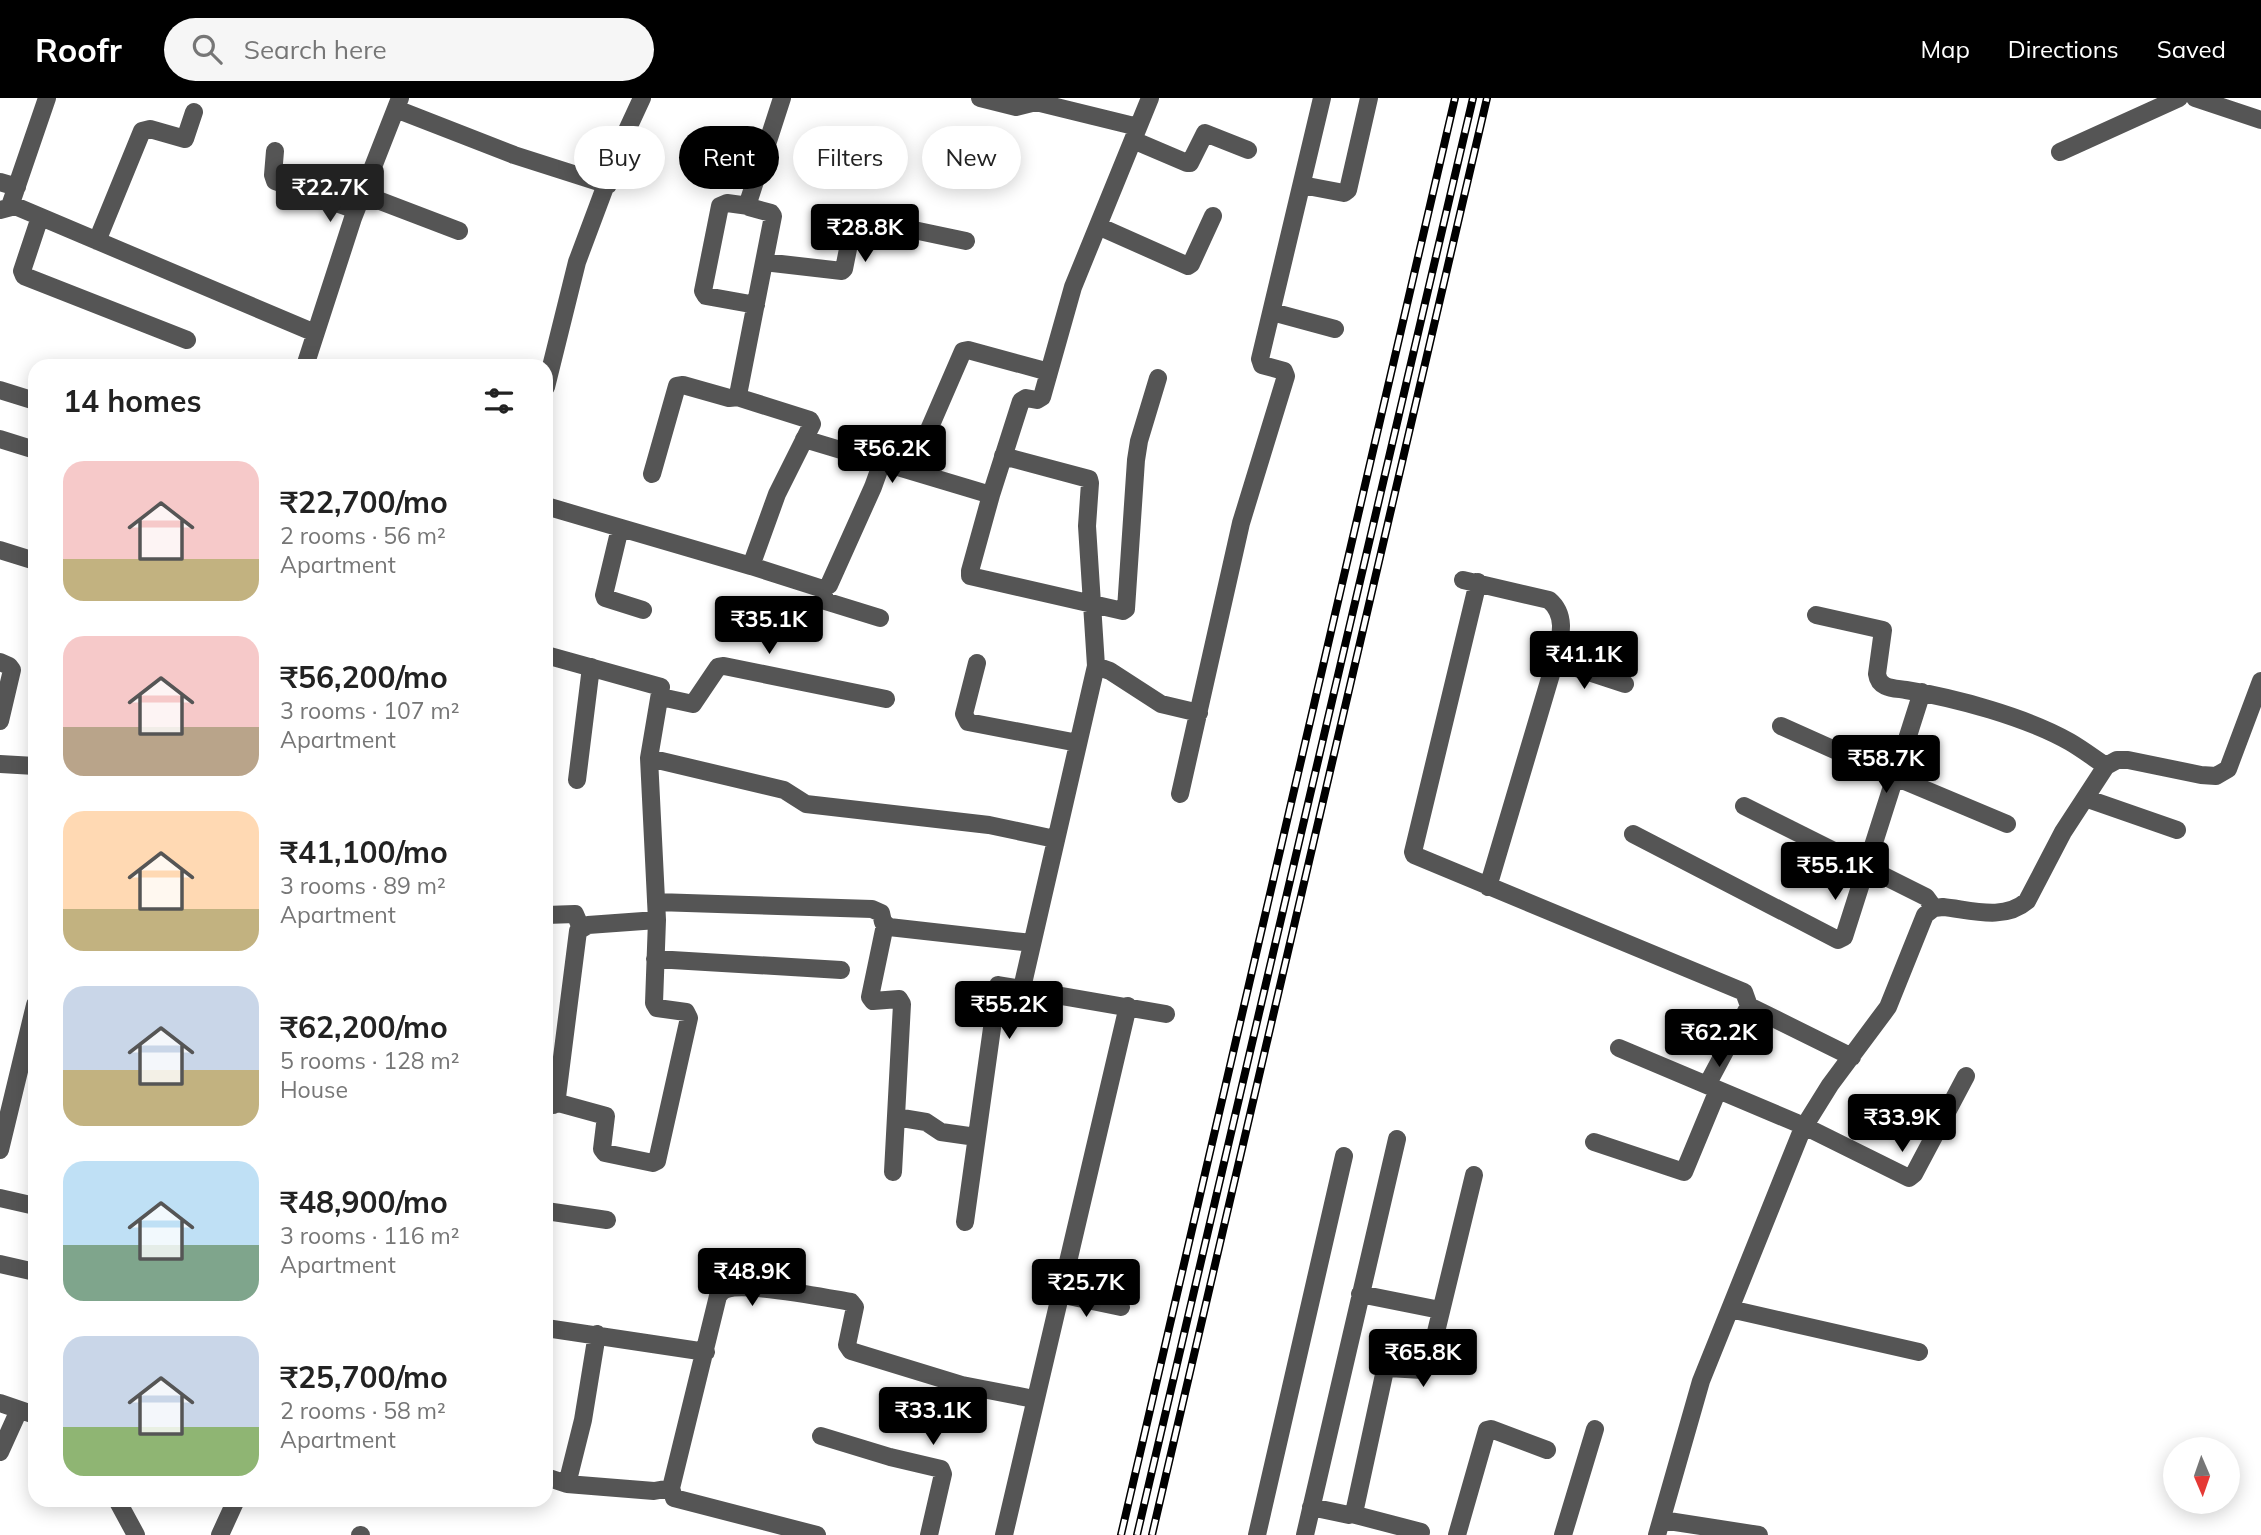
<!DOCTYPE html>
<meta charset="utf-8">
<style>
:root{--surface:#fff;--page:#f6f6f6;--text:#222;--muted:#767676;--accent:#000}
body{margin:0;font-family:Mulish,sans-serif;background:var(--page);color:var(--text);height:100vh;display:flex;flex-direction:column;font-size:26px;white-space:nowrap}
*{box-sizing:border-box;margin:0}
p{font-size:23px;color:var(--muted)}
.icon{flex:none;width:38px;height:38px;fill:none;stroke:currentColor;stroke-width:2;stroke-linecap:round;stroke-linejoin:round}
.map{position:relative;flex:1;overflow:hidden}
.panel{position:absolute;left:28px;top:261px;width:525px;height:1148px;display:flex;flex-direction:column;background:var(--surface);border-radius:21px;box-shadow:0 4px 18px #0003}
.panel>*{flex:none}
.top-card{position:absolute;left:574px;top:28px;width:665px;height:63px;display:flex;gap:14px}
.needle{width:46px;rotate:178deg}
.fabs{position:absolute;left:2163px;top:1339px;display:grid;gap:14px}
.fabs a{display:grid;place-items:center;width:77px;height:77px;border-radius:50%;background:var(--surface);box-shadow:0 4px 18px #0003;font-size:35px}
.price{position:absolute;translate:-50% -60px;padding:0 16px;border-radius:7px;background:var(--accent);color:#fff;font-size:23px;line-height:46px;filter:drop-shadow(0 2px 4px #0008)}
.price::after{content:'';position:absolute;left:50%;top:42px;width:21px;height:16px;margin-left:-10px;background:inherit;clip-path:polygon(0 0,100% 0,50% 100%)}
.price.current{background:#222;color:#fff}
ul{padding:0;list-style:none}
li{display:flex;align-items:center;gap:21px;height:175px;padding:0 35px}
li span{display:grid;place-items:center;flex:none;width:196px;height:140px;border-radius:21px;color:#555}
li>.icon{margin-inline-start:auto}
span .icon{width:84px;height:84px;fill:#fffc;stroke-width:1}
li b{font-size:30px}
h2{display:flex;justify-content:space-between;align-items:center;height:84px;padding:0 35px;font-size:30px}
.tag{padding:0 24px;border-radius:32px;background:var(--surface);box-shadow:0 4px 18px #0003;font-size:24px;line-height:63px}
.tag.current{background:var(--accent);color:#fff}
header{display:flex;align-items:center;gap:42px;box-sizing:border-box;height:98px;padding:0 35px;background:var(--accent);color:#fff}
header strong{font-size:33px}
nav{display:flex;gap:38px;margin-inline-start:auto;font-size:24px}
.search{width:490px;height:63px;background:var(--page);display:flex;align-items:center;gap:18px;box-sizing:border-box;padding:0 24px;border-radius:38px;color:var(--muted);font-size:26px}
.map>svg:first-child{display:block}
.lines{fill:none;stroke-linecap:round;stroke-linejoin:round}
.minor{stroke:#555;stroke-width:18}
.rail-casing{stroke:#000;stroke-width:8}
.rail{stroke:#fff;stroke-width:5;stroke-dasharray:16;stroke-linecap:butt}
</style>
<header>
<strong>Roofr</strong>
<div class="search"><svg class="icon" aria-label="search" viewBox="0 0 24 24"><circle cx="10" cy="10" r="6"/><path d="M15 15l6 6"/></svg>Search here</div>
<nav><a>Map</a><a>Directions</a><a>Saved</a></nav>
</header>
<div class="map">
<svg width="2261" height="1437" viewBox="0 0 2261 1437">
<rect width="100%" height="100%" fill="#fff"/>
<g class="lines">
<path class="minor" d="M980 0 1016 9 1036 4 1138 29
M1150 0 1073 189 1042 299 1037 302 1026 300 1021 303 991 397 970 473V478L1123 513 1126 511 1136 362 1139 343 1158 280
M2195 0 2261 22
M396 11 514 57 608 87
M1133 42 1187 65H1190L1205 35 1248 52
M275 53 273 77 275 83 356 112
M2060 54 2179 0
M0 84 17 89
M1302 87 1344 95 1348 92 1369 0
M362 96 459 133
M10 108 47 0
M749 108 727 105 720 108 703 193 706 198 756 207
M0 112 15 108 315 235
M40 119 22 173 24 178 187 242
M1098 128 1188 168 1191 166 1213 118
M97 143 142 33 150 31 185 41 194 14
M764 164 842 173 844 171 853 126 871 123 966 143
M1272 214 1335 231
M305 268 353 120 400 0
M546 289 577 164 623 41 642 0
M0 292 35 303
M0 341 35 352
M804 341 991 397
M1003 358 1089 381 1090 385 1087 428 1096 568 1022 890
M911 373 963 253 968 252 1049 274
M652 376 677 288 683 287 729 300 739 299
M546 408 751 468 823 491 829 487 873 389 882 364
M620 430 604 497 605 500 643 512
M0 452 35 463
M751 468 777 396 812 326 810 322 740 300 738 297 773 118 771 115 749 109 748 105 782 0
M1463 482 1549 502C1568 518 1560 541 1555 563L1488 789
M1478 484 1413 754 1414 757 1744 894 1749 908 1707 987
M823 491 825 503 880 520
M1816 517 1883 532 1877 576C1879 591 1894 590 1906 592 1956 600 2026 619 2070 644 2082 651 2094 660 2106 668
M546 557 661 589 649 660 657 822 654 905 657 910 686 914 689 920 657 1063 653 1065 605 1055 602 1051 606 1018 555 1004
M1555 563 1625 586
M0 564 9 568 12 572 0 623
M977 565 964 616 968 624 1078 645
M1096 568 1110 573 1161 606 1199 615
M661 599 693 606 718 569 724 568 886 601
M1781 628 1895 679 2007 726
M649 660 784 692 806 706 989 727 1055 741
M0 666 35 668
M577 682 591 569
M1180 696 1241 425 1286 278 1284 273 1262 267 1260 261 1322 0
M2085 700 2177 732
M1744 708 1926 799 1934 810
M1633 736 1838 842 1844 839 1922 594
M656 804 872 811 881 815 883 824 889 829 1032 845
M546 817 575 816 581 830
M885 827 870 899 873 903 899 901 902 906 893 1074
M655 861 841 872
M1749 908 1852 959
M1619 950 1804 1028 1909 1080 1914 1076 1966 978
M546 1007H553L557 999 578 833 588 827 657 822
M896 1019 926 1024 941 1034 976 1039
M1594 1044 1684 1074 1718 992
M0 1052 35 907
M0 1100 35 1108
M546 1113 607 1122
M965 1124 998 887 1166 916
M0 1166 35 1174
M1059 1196 1121 1209
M1360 1196 1440 1212
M1730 1211 1919 1254
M546 1230 706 1254
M0 1305 35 1317
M821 1338 890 1359 941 1371 943 1376 929 1437
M0 1354 19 1312
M546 1379 567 1386 583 1322 597 1236
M567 1386 654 1393 671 1390
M117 1402 136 1437
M1311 1409 1349 1417 1354 1415 1385 1272 1388 1270 1423 1272 1428 1267 1474 1077
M1352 1416 1421 1434
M1662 1422 1759 1437
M220 1437 236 1402
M360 1437H361
M817 1437 674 1400 671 1390 718 1198C722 1194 721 1193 727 1191 747 1184 827 1200 851 1204L855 1209 847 1247 851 1253 962 1287 1034 1301
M1004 1437 1128 908
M1257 1437 1344 1058
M1305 1437 1397 1041
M1457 1437 1487 1332 1491 1331 1547 1352
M1563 1437 1595 1331
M1657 1437 1701 1283 1802 1032 1830 987 1888 909 1925 817 1934 810 1943 809C1971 812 2004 823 2027 803L2063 734 2106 668 2117 662H2128L2201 677 2216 678 2228 671 2261 583"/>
<defs>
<path id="rail" d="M1121 1437 1455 0
M1137 1437 1473 0
M1152 1437 1487 0"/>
</defs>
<use href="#rail" class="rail-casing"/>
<use href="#rail" class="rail"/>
</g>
</svg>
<div class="fabs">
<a><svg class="needle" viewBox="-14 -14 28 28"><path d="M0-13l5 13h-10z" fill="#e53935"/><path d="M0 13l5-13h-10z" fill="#767676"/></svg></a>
</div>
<b class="price current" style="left:330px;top:126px">₹22.7K</b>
<b class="price" style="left:865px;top:166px">₹28.8K</b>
<b class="price" style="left:892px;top:387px">₹56.2K</b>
<b class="price" style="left:769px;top:558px">₹35.1K</b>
<b class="price" style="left:1584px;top:593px">₹41.1K</b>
<b class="price" style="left:1886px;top:697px">₹58.7K</b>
<b class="price" style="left:1835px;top:804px">₹55.1K</b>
<b class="price" style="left:1009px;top:943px">₹55.2K</b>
<b class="price" style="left:1719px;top:971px">₹62.2K</b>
<b class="price" style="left:1902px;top:1056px">₹33.9K</b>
<b class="price" style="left:752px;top:1210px">₹48.9K</b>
<b class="price" style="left:1086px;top:1221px">₹25.7K</b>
<b class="price" style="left:1423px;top:1291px">₹65.8K</b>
<b class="price" style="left:933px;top:1349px">₹33.1K</b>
<div class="top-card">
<a class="tag">Buy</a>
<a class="tag current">Rent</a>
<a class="tag">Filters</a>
<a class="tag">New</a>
</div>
<section class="panel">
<h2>14 homes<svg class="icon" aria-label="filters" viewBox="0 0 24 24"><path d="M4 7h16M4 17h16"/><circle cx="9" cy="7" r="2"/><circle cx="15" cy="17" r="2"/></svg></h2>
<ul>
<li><span style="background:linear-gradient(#f6c9c9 70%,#c2b280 0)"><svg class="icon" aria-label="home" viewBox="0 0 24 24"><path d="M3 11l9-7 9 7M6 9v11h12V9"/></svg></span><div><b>₹22,700/mo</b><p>2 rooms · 56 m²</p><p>Apartment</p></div></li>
<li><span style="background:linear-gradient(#f6c9c9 65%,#b9a48a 0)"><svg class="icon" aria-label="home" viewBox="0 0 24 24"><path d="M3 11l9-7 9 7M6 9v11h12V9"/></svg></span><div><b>₹56,200/mo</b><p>3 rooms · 107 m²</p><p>Apartment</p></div></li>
<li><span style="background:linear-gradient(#ffd9b3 70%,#c2b280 0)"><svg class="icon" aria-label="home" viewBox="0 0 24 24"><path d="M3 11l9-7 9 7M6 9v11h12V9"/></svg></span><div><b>₹41,100/mo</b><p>3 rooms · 89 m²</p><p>Apartment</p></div></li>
<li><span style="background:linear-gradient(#c9d6e8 60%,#c2b280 0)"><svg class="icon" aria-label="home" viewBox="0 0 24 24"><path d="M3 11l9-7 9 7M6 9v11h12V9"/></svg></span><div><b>₹62,200/mo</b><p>5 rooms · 128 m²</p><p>House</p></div></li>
<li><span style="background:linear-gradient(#bfe0f5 60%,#7fa58c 0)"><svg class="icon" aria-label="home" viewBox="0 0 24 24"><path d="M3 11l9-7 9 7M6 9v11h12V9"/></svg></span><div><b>₹48,900/mo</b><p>3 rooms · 116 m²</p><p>Apartment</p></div></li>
<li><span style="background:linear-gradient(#c9d6e8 65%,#8fb573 0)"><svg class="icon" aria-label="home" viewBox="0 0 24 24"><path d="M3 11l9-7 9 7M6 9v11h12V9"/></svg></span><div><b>₹25,700/mo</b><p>2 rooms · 58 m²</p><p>Apartment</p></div></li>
</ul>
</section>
</div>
